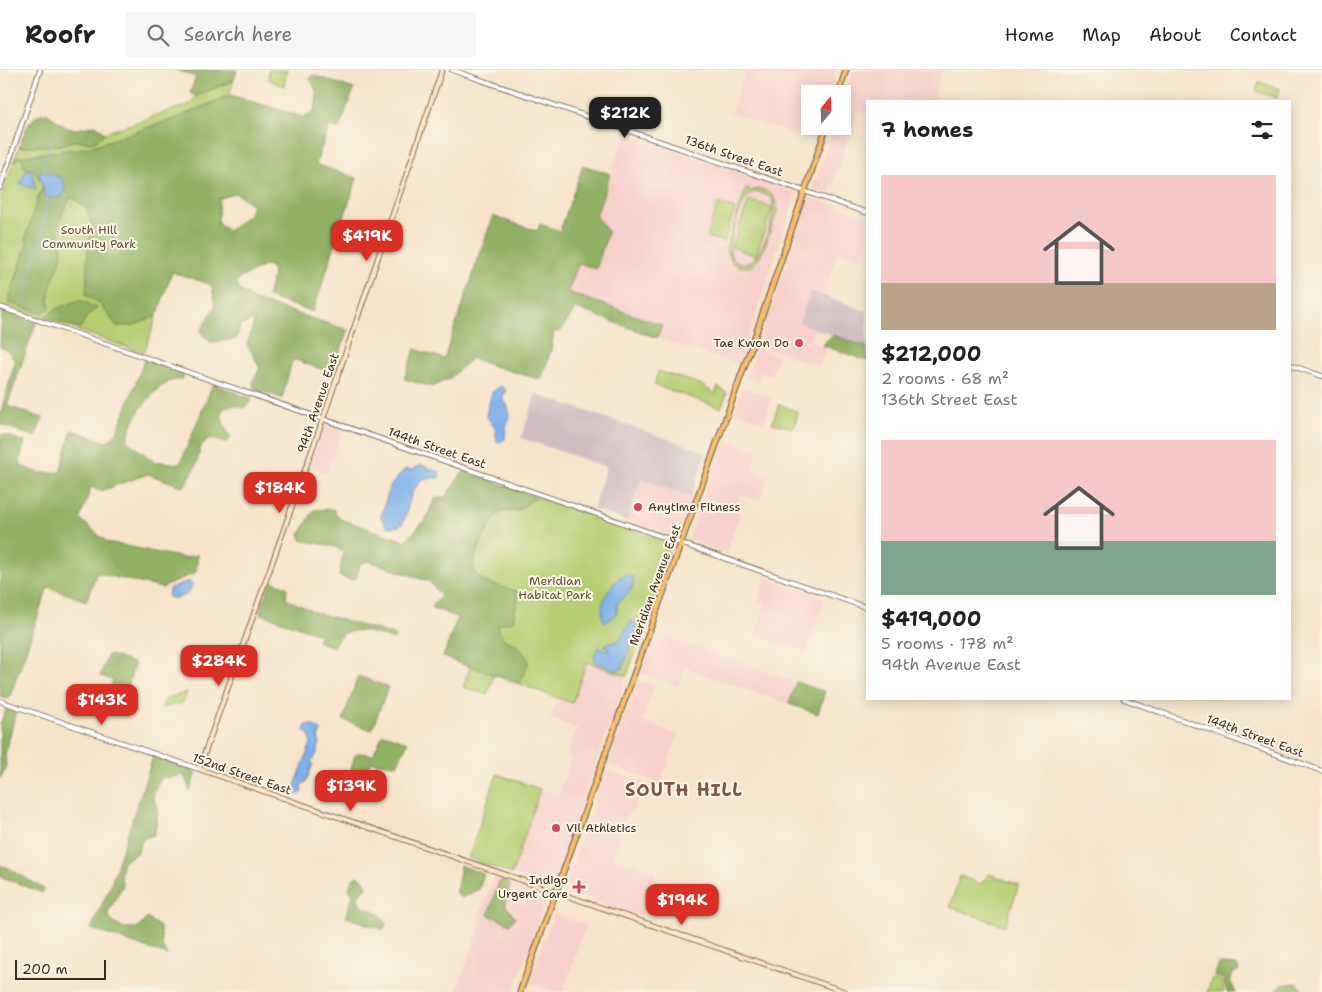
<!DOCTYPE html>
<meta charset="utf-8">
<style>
:root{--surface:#fff;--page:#f6f6f6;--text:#222;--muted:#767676;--line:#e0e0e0;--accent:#d93025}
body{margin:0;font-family:"Shantell Sans",sans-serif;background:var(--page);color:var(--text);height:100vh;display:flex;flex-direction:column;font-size:19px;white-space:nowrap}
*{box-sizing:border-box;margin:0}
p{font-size:16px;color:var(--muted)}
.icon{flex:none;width:28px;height:28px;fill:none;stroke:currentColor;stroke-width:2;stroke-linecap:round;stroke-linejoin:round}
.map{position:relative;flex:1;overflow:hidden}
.side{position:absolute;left:866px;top:30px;width:425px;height:600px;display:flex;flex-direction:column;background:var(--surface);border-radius:0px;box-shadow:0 2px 12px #0003}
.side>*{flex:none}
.needle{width:32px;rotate:19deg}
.tools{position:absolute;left:801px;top:15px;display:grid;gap:10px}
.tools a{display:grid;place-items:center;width:50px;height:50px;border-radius:0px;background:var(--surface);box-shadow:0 2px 12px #0003;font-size:25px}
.scale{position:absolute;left:15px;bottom:12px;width:91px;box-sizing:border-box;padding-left:5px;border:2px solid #3b2a1e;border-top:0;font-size:14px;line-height:18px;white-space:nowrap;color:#3b2a1e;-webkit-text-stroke:4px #fcf5e5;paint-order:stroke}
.price{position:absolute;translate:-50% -42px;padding:0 11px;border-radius:10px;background:var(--accent);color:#fff;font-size:16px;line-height:32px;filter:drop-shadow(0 1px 2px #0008)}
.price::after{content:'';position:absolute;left:50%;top:30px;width:15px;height:11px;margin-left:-8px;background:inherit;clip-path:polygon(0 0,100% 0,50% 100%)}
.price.current{background:#222;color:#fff}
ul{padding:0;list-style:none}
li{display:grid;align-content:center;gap:10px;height:265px;padding:0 15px}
li span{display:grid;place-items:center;height:155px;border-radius:0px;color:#555}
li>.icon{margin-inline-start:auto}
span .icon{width:90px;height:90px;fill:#fffc;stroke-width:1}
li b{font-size:21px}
h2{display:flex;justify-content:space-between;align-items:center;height:60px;padding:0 15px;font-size:21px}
header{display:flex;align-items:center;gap:30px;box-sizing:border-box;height:70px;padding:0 25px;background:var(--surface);border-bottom:1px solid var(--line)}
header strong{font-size:24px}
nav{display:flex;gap:28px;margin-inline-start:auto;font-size:18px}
.search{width:350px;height:45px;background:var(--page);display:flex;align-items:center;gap:12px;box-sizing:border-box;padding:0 18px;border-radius:0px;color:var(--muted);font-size:19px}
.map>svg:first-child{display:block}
.built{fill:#f7d0cb}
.industrial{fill:#d2bec2}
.green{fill:#b6cd72;stroke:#787c48;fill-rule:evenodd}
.forest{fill:#90b064;stroke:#666d41;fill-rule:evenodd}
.water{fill:#7eb0ea;stroke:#5c6d84}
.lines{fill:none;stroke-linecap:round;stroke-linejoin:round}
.stream{stroke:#7eb0ea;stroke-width:1}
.tertiary-casing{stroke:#7c6b5a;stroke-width:6}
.secondary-casing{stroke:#7c6b5a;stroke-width:6}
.primary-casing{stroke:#7c6b5a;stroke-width:7}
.tertiary{stroke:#fff;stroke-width:4}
.secondary{stroke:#fde5c5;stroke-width:4}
.primary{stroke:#f9bf6d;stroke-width:4.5}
.poi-dot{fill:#d1495b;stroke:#fcf5e5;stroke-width:2}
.labels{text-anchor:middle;stroke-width:4;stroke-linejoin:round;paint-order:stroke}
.street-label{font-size:12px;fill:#3b2a1e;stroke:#fcf5e5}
.park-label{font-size:12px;fill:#5a5333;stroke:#fcf5e5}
.poi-label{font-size:12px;fill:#3b2a1e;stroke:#fcf5e5;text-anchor:end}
.district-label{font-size:18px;font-weight:bold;letter-spacing:1px;fill:#7f5649;stroke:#fcf5e5}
</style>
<header>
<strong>Roofr</strong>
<div class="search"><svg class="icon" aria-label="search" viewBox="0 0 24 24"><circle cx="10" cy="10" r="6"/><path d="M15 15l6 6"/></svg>Search here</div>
<nav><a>Home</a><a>Map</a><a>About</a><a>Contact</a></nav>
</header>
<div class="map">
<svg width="1322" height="922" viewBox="0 0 1322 922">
<rect width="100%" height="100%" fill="#fcf5e5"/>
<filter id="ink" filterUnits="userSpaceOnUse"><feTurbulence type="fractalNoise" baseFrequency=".02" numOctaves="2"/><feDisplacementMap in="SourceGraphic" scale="10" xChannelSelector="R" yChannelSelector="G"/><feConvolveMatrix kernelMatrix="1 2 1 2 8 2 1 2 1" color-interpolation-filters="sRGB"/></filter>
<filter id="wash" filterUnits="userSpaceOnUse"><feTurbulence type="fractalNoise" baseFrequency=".0096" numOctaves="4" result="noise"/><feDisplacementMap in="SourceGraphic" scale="20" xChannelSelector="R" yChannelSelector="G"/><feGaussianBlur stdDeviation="1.12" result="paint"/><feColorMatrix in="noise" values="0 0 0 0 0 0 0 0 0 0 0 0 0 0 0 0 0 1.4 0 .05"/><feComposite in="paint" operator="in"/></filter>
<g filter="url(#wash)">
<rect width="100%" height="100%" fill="#f6e4ca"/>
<path class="built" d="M746 0H838L830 24H810V56H819L814 71 731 43Z
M853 0H943L932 31H868L867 44 858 41 829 125 813 119 834 56H842L843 32Z
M625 63 796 123 739 295 657 268 661 255 568 222 579 193 596 199 608 162 596 146Z
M811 128 867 146V172L861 190 838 182 823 226 810 221 799 253 815 259 811 271 826 277 819 296 758 275 808 131Z
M756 278 778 286 771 306 761 303 758 312 746 308Z
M743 317 772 328 764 352 734 342Z
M328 352 343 358 327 403 309 396 324 353Z
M725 369 758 380 752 399 769 405 760 431 740 424 735 438 703 427 722 370Z
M641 409 691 427 679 464 673 466 627 451Z
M702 430 740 443 726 484 688 469Z
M766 508 825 528 806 582 755 565 766 533 759 530Z
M654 563 796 612 789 634 685 598 678 616 641 603Z
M587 592 627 606 553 813 548 816 512 804 540 719 558 725 571 688 567 686 577 658 550 648 557 627 572 633Z
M640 611 655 615 642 652 678 664 661 713 608 695 622 652 637 613Z
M610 701 643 712 632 744 628 743 613 787 656 802 641 847 567 821 564 818 605 702Z
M495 804 542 822 547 828 513 922H456L481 853 479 846Z
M554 844 586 855 563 922H556L529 912Z"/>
<path class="industrial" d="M810 221 867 241V277L799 253Z
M536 324 706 382 691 427 641 409 627 451 593 439 606 397 521 368Z"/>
<path class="green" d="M270 0H287L284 16 269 10 268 2Z
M234 10 229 25 179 47 219 62 144 283 0 234V129L19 77 60 75 73 71 94 72 105 63 190 34 196 26Z
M1259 12 1280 19 1277 28 1256 21Z
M746 118H749L748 122C762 115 775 122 777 138 776 147 772 156 769 164 763 181 756 207 733 193L726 179ZM759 122 772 128C778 142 757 218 731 186 727 176 740 134 748 126 751 123 755 122 759 122Z
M749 130 772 138 756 186 732 177Z
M718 133 735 139 724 172 707 167Z
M658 301 700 314 715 324 718 317 727 323 721 338 654 315Z
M779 334 798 342 795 356 793 355 792 358 772 353Z
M537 427 668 473 671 476 627 606 587 592 572 633 494 605 487 625 463 617 470 597 443 587 474 503 473 490 490 454 500 442 516 441Z
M187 622 183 633 162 638 165 629Z
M497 704 540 719 512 804 468 788Z
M989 804 1019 815 1005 856 950 837 960 806 981 814Z
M1212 908 1222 911 1224 922H1207Z"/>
<path class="forest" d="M177 0H237L234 10 196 26 190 23 196 7Z
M313 5 354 19 339 59 329 56 316 94 357 108 313 242 267 227 273 204 271 197 266 195 240 208 236 213 239 220 255 230 348 260 333 303 295 290 292 291 282 328 254 319 253 311 260 298 247 274 255 249 240 256 237 268 234 270 210 272 200 262 215 237 212 215 172 202 157 246 132 256H117L98 232 86 225 88 173 94 160 86 138 71 127C65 139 56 152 59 167 59 171 62 174 62 178 62 201 45 212 50 238L41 243 8 233 27 173 25 169 39 124 42 118 45 126 52 106 47 103H39L40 110 34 101 23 96V89L19 88 16 92 15 87 90 77 179 47 231 25 303 47 313 42C319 31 318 20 310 9ZM236 123 253 135 249 144 228 161 218 153 219 129Z
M46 43 67 58 78 59 96 55 105 63 94 72 73 71 60 75 19 77C25 63 29 44 46 43Z
M583 95 610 104 596 146 608 162 596 199 579 193 568 222 662 255 657 268 576 238 560 262 554 261 551 280 541 310C517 302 494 298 472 288L450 308 432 317 404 309 415 279 444 289 493 146 537 161 540 154 560 161Z
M79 230 97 238 87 246 80 258 45 247 56 239Z
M2 241 36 253 7 336 43 348 35 367 0 354V345L15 292 9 282 0 277Z
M833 265 867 277V291L822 275Z
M145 289 185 304 182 309C178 310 171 310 167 313 148 324 131 350 127 371L154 391 180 394 213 314 252 329 245 338C234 335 227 333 221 343L224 355 231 368 226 373 209 368 201 376 196 396 184 417 148 404 101 421 91 417 80 449 107 472 184 488 198 485 196 502 162 518 97 503 86 531 48 517 9 629 0 626V371L2 364 25 372 20 389 21 396 40 403 60 402 72 360 107 372 117 362Z
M464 401 537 427 516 441 500 442C491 453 463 495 478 507 488 515 507 518 519 522L513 551 499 554 498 561 505 570 518 575 529 591 520 614 443 587 458 548 433 538V534L441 526 430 512 369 491 360 494 356 508 351 510 339 506 343 483 336 477 301 470 300 464 314 440 333 439 340 449 405 471 426 449 435 428 445 427Z
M271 511 287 517 286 529 317 543 395 565 394 570C371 562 345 551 333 577L317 571 319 564 259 543Z
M108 584 135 594 123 630 108 624 113 610 100 606Z
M358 606 388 617 372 660 343 650Z
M796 612 825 622 818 644 789 634Z
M7 638 16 642 5 685 6 696 0 709V654Z
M383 664 408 672 397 695 371 692 360 712 357 714 350 703 355 685 359 683 373 685Z
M153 687 196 702 190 721 185 707 181 705 171 708 163 707 157 714 153 727C160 740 158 751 154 765L143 768 138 782 123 792 120 805 123 815 108 843C113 858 123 858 138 858L147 848 160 857 162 875 167 885 91 859 111 814Z
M0 795 9 798 44 819 42 823 0 806Z
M460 795 484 804 479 819 461 828 457 824C456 814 461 806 460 795Z
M357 806 363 809 367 817 358 826C359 838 365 837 375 841 379 843 383 849 386 853L384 860 346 847 353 825 349 819 352 810Z
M504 810 510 815 505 834 515 848 510 854 488 845 499 812Z
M1219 894 1237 895 1239 901 1233 903 1230 911 1236 922H1227L1223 909 1214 906Z
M1296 913 1306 922H1274L1280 915Z"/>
<path class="water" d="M26 99 32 102 36 119 20 114Z
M42 101 62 108 65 118 61 128H49L45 126 39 103Z
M501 316 506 320 502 329 508 336 510 346 507 350 505 369 499 372H497L495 358 486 345 492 322Z
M421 395 440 402 439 408C435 408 431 407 427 409 408 415 410 440 402 454L397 457H387L381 447 390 416 405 399 412 400Z
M626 504 633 507C636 520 626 525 617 533V543L605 553C595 536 611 511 626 504Z
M189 511 193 514C190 525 178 531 168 527L169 519Z
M631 551 637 553 638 558 622 599 616 600 595 592 594 586 599 577 607 581 609 579 604 575 618 571Z
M310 654 321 660 318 668 320 673 316 686 311 691 313 694 306 712 301 715 302 723 298 725 293 721 311 673 310 666 304 661 306 655Z"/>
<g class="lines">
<path class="stream" d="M44 103 43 93 53 66
M24 233 44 154 48 127"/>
</g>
</g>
<g filter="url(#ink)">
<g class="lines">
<defs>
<path id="tertiary" d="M452 0 868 143
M0 118 40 0
M0 237 868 538
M1290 295 1322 306
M1124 629 1322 701
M0 631 199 699"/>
<path id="secondary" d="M442 0 323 349 199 699 846 922"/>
<path id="primary" d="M838 24 846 0
M520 922 752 275 827 56"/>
</defs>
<use href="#tertiary" class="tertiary-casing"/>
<use href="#secondary" class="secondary-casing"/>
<use href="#primary" class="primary-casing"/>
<use href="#tertiary" class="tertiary"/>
<use href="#secondary" class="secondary"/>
<use href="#primary" class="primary"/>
</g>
</g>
<g class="poi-dot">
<circle cx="799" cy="273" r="5"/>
<circle cx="638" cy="437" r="5"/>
<circle cx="556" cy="758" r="5"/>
<path d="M576.5 809.5h5v5h5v5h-5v5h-5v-5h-5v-5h5z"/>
</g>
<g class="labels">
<g class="street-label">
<text transform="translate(734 86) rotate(19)" y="4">136th Street East</text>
<text transform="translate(318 333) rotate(-71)" y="4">94th Avenue East</text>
<text transform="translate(437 378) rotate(19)" y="4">144th Street East</text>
<text transform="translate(655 515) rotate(-70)" y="4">Meridian Avenue East</text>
<text transform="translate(1255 666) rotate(20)" y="4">144th Street East</text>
<text transform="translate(242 704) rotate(19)" y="4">152nd Street East</text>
</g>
<g class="park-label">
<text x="89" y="164">South Hill<tspan x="89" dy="14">Community Park</tspan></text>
<text x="555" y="515">Meridian<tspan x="555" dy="14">Habitat Park</tspan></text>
</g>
<g class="poi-label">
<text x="789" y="277">Tae Kwon Do</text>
<text x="648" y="441" text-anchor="start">Anytime Fitness</text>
<text x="566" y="762" text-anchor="start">Vil Athletics</text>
<text x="568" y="814">Indigo<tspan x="568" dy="14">Urgent Care</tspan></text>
</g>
<g class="district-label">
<text x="684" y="726">SOUTH HILL</text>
</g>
</g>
</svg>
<div class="tools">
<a><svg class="needle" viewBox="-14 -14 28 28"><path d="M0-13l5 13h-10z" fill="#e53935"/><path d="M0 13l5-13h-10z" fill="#767676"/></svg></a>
</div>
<div class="scale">200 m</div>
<b class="price current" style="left:625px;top:69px">$212K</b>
<b class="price" style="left:367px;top:192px">$419K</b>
<b class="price" style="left:280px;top:444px">$184K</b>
<b class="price" style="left:219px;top:617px">$284K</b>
<b class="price" style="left:102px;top:656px">$143K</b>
<b class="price" style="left:351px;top:742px">$139K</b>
<b class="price" style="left:682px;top:856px">$194K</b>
<section class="side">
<h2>7 homes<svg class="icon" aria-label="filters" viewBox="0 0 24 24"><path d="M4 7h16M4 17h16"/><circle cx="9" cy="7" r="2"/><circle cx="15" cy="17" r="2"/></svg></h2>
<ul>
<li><span style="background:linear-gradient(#f6c9c9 70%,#b9a48a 0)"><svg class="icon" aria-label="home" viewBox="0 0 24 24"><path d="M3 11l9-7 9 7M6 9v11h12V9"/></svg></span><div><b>$212,000</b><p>2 rooms · 68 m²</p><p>136th Street East</p></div></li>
<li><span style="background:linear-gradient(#f6c9c9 65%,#7fa58c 0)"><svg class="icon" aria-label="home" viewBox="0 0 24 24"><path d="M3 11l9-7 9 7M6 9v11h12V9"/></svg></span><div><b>$419,000</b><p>5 rooms · 178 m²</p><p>94th Avenue East</p></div></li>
</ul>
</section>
</div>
